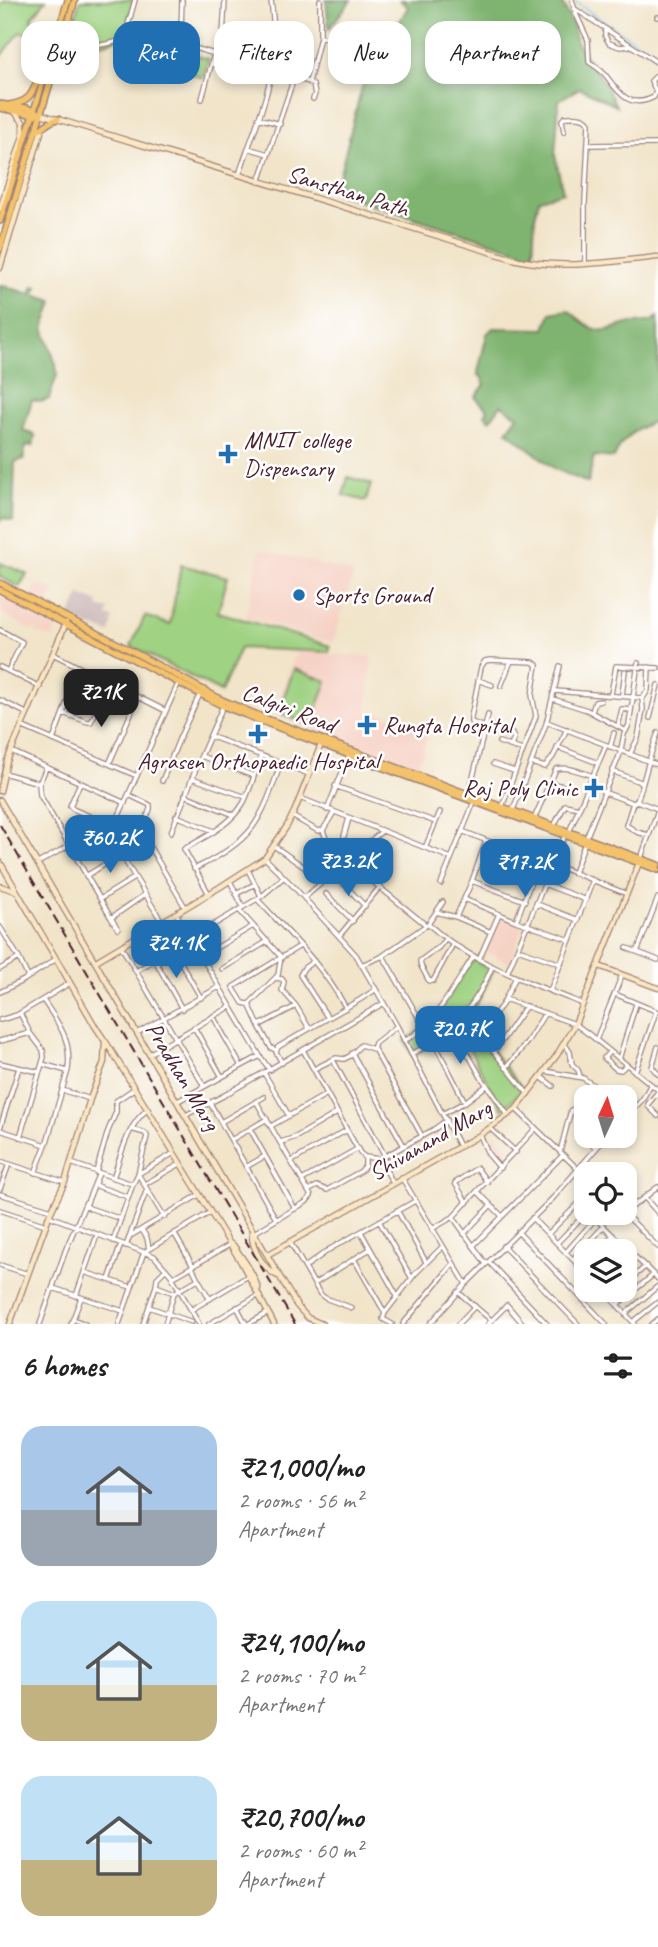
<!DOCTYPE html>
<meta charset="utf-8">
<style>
:root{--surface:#fff;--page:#f2f2f2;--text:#222;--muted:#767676;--accent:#1f6fb2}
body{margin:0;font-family:Caveat,sans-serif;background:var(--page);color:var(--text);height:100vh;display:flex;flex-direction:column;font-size:26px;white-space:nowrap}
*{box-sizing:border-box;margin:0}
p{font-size:23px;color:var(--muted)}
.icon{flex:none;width:38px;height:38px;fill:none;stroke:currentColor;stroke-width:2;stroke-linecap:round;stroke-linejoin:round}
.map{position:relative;height:1324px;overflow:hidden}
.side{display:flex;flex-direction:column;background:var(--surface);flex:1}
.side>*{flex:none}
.banner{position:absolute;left:21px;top:21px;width:616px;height:63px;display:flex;gap:14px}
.needle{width:46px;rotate:4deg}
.buttons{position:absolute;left:574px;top:1085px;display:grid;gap:14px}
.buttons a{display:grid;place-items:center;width:63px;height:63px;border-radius:14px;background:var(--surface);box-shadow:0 4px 10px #0003;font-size:35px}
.price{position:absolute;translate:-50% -60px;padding:0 16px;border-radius:14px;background:var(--accent);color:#fff;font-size:23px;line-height:46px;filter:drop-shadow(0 2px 4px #0008)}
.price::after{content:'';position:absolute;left:50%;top:42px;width:21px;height:16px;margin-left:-10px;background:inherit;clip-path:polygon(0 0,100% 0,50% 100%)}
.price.selected{background:#222;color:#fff}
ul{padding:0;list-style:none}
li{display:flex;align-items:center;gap:21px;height:175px;padding:0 21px}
li span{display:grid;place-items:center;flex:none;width:196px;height:140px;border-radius:21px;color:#555}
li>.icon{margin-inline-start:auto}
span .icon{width:84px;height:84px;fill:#fffc;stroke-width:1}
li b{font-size:30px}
h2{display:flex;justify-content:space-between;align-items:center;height:84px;padding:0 21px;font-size:30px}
.tag{padding:0 24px;border-radius:21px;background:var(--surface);box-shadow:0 4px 10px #0003;font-size:24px;line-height:63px}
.tag.selected{background:var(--accent);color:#fff}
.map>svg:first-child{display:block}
.built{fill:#f6d2c5}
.industrial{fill:#d1bfbf}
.green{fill:#9fd282;stroke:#747856;stroke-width:2}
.forest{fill:#7fb470;stroke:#646a4e;stroke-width:2}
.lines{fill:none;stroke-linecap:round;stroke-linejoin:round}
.stream{stroke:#75c1ef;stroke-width:2}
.street-casing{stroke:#9e827a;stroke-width:6}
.secondary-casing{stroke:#9e827a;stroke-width:7}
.primary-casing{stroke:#9e827a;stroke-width:8}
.street{stroke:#fff;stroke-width:3.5}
.secondary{stroke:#fbe7c3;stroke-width:4.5}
.primary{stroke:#f4c26a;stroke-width:5}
.rail{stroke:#4a1f2b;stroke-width:2;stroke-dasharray:10 5;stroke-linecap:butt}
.poi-dot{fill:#1f6fb2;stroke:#fff;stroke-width:2.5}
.labels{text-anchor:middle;stroke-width:5;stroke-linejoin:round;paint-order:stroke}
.street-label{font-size:24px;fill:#4a1f2b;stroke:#fff}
.poi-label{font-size:24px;fill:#4a1f2b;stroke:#fff;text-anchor:start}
</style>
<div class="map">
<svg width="658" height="1324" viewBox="0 0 658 1324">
<rect width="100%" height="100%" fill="#fff"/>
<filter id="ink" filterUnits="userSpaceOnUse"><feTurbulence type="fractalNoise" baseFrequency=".0143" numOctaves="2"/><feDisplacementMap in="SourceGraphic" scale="14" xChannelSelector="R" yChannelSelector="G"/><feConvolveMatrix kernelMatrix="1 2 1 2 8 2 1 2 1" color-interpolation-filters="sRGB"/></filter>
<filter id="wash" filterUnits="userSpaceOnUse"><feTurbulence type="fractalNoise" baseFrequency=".00686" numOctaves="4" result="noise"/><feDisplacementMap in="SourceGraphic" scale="28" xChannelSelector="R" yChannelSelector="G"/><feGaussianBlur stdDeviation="1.57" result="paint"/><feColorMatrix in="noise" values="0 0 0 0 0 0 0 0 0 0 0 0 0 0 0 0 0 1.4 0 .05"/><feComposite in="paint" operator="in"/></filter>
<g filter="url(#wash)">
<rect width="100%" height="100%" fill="#f1e4c9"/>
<path class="built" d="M260 549 354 573 333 643 246 617Z
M37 584 55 590 49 603 32 594Z
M0 595 27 609 21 624 0 612Z
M28 610 58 625 53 638 36 633 37 629 36 628 33 631 21 625Z
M296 652 372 656 367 711 358 737 368 711 431 726 417 768 274 715Z
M499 916 523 926 510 963 485 951Z
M495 1134 510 1149 498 1158 490 1145 493 1142 489 1138Z"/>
<path class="industrial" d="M80 595 99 602 98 607 109 610 107 616 113 618 110 633 87 625 70 616Z"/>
<path class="green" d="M6 0H46L32 17V21L35 30 39 32 38 36 20 32 0 58V6Z
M80 0H134L124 36C102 45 89 50 71 33Z
M190 54 209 59 203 78 185 72Z
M348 477 371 484 366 501 343 495Z
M0 563 27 574 19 587 0 577Z
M181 565 228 577 218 612 330 646 329 652 240 648 221 692 131 646 145 616 170 625Z
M294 669 327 681 311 725 278 713Z
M472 959 493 971 478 1002 462 1023 468 1019 523 1090 502 1109 458 1028 462 1023 446 1037 413 1056 405 1040 426 1027 440 1010Z"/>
<path class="forest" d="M326 0H351L329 29Z
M400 0H560L573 24 577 44 605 84 616 106 580 88 559 100 555 155 563 192 539 199 535 217 533 255 335 193 362 87 408 7Z
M0 285 30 294 33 286 37 287 34 295 53 301 44 328 56 365 57 375 49 399 41 402 32 400 23 431 35 435 33 446 27 445 24 452V459L15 462 13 521 2 518 0 521Z
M568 310C578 318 593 333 606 330 615 329 624 324 633 323 642 322 650 324 658 317V413L656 420 634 431 620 445 614 458 594 456 588 483 555 469 507 431 518 416 501 405 490 420 485 415 488 410 475 397 485 385 481 376 478 375V372L487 334 493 328 545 329 551 313Z"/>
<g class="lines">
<path class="stream" d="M575 2 658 57"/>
</g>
</g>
<g filter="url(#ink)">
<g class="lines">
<defs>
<path id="street" d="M572 0 576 14 588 40 589 62C595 66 603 71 607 77 620 95 631 109 654 97L656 91 651 81 658 74
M575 9 658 63
M657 17H658
M605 29V36L609 43 620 47 629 46
M320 37 343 38 354 36 365 30 389 31
M64 38C102 57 117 34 154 36L309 82 313 85 315 94 313 99
M124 39 135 0
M177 42 181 29 182 0
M274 44 294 47 298 31
M218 55 223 36 225 0
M213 64 250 74 256 73 259 67
M309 82 320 37V0
M202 99 214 54
M258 118 280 124
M564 132 562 120 565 117C574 117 584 115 589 123L585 202V263
M588 145 658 144
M248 148 268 154
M239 175C252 134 272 93 274 49 275 33 273 16 271 0
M259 182 294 78
M0 630 22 642 8 671
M53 654 166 711
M0 667 40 687
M478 680 492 685
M501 686 511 661
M71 691 100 704
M555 691 642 698 643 709 638 738 630 754
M611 694 616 666 658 668
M622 695 625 671
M643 698 648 690 649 667
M553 699 587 710 626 731
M0 700 26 713
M592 712 595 702 601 701
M63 713 88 722H91L110 683
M650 718 658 685
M547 722 658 765
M21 726 137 776
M493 726 512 734 514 738 511 746
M618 726 622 709 631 710
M485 727 488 715
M210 736 309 774
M53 740 71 691 82 669
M499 742 522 750
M557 747 598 763
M610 747 614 733
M11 751 125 803
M201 756 254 776
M531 763 545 767 553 757 567 729
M109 764 138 697
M493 764 514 771
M46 768 39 784 40 795 111 918 144 895
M612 771 643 783
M4 773 39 783
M192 778 246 797
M162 781 180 737 200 694
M80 783 70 806 73 809 114 827
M550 783 567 787
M335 786 436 822
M603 792 633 803
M469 794 485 727 471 722V717L481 667 485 661 490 660 533 662 537 665 532 695 536 716 502 807
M129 795 150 805V809L141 832 185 907
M185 795 234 815
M300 798 451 858
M637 801C645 779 649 756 658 733
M327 810 349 755
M513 810 546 724 560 666
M176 816 214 831
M292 816 318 831 323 830 334 812
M534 819 556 769C568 766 581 772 593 776
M554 826 565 805 579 808
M462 831 539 861 516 921
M171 832 201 756 223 706
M569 832 606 745
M648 835 637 832 626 825 633 803 637 801 658 809
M344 836 349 818
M586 838 620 754 624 734 629 725 638 663
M325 842 355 856
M86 845 112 832
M274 846 324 881
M425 848 440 812
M265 858 293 886 356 955 397 1026 459 1146
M641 858 658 810
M319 859 339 869
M479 861 532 880
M38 863 68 846
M552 864 627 894
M194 869C213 860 239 845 252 828 266 809 273 785 281 763
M248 870 261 896
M312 873 326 839 323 830
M574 873 585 842
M359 875 349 867 338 878 365 906
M86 876 120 855
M367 877 426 925
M230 881 243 907
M472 881 525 901
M441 884 474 802
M544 884 586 900
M209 894 184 849C205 837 231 825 244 802 251 787 256 771 261 755
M236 894 255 884
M326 894 353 921
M304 898 382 831
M100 899 134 878
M257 899C289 933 323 966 346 1008
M464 899 516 921 570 940
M537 904 578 920
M239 910 281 957 278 975 249 1004 258 1024H262L296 1006
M436 912 456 917 491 932
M176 913 260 1056 178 1101
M456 917 472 881 486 841
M111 918 118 929
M162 922 121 854 112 831 179 682
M428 924C472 964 529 982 583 1004
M0 927 19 958 28 977
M340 935 379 888
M446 938 439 947 420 961 421 966 429 981H433L453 944
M121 946 204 1086
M627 948 658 960
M173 949 201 998
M518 949 561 964
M211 951 253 926
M637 952 658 898
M383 956 424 1027
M479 959 499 914
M155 960 182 1009
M314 961 304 968 300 975 328 1018
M361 965 381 957 428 924 443 902
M0 969 19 958
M222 969 268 941
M136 971 262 896 284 877
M507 973 565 835
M276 978 282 979 284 982 282 990 296 1006 309 1028
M550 991 593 880
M0 992 24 980 56 959
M615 994 658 1012
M505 999 575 1024 590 1035 658 1090
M248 1004 243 1003 233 987 300 946
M526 1006 494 1052 528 1094
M20 1013 30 1033 43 1050 44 1057 20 1137
M213 1016 241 1066
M463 1016 481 1040 494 1052
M0 1020 17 1015 70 983
M258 1024 271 1048 276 1050
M194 1027 222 1077
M453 1027 481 1077 508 1115
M137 1033 219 987
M478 1035 502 1005 516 977
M596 1040 622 975
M0 1041 30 1033
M404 1041C435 1026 455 984 474 956
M434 1042 465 1102
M564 1043 570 1052 572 1064 578 1070 580 1076
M658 1047 652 1067 658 1074
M374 1049 422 1136
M303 1050 347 1130 360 1153 365 1157 380 1159 433 1130 447 1120
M610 1051 604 1058 616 1069 621 1070 626 1065
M352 1053 404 1146
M149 1054 230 1007
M411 1054C450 1036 476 1006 492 967
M260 1056 270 1070
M619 1059 636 1004
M333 1060 385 1156
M0 1063 39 1072
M282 1063 276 1052 278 1047 361 999 375 990
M42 1064 67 1071
M506 1068 527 1042 545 1013
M314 1069 336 1058 344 1059 350 1056 361 1045 373 1049 375 1043 397 1026
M545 1071 583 1078 610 1097
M635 1072 656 1012
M264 1073 289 1116
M541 1077 553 1086
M62 1090 90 1099
M658 1092 648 1104V1106L658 1116
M210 1103 276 1219
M516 1109 586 1177
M444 1113 465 1102 486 1086
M186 1115 223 1096 384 1003
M625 1118 642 1100 651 1084
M221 1122 264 1097
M271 1126 327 1094
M0 1128 19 1068
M490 1128 516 1152
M250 1129 295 1209
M0 1130 46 1145
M480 1135 488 1154 500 1168
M585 1139 596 1148
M231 1140 267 1119
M281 1142 296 1137 337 1113
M560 1152 571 1110 576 1109 586 1113
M380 1159 393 1183
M0 1161 65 1182
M292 1161 347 1130
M71 1163 132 1184
M246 1167 265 1156
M96 1172 108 1131 116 1112V1101L135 1088
M35 1173 47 1142 68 1070C72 1040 59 1024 43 1000
M99 1173 86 1205 89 1208 121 1219
M113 1178C122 1153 127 1125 148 1109
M402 1178 466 1284
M302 1180 357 1149
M145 1184 180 1164
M94 1185 128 1197
M0 1189 9 1164
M147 1189 164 1217
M308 1191 317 1186 327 1190 361 1171 365 1166V1158
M478 1192 502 1216
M0 1194 52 1210
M645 1198 658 1213
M467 1203 455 1183 477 1168 487 1182
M0 1210 46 1225
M397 1210 426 1262
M590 1213 658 1279
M624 1213 658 1247
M624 1213 658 1187
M49 1216 154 1256 171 1275 199 1324
M453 1217 486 1264
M532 1218 586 1273
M379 1221 411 1277
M432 1229 453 1217 535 1129
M142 1230 147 1238 149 1249
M361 1232 397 1296
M518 1232 606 1324
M174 1233 193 1266
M254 1233 306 1202 311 1196 256 1101
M549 1233 586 1196
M464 1234 491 1205
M132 1235 199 1195
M113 1241 133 1184 138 1174 174 1153
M290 1242 320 1294 325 1298 352 1308
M557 1243 586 1213
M126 1246 147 1189 138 1174 147 1136 145 1133 131 1129
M473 1246 563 1155
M503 1246 578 1324
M370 1249 354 1259 385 1313
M598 1251 613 1235
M615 1251 622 1244
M566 1252 596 1218
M573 1259 604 1226
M489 1262 547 1324
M0 1265 28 1274
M305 1267 330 1249 415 1201
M581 1267 586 1263
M625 1268 636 1258
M84 1272 131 1287
M172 1278 229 1245
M198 1279 210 1299
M109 1280 121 1244
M314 1284 354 1259
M625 1284 646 1266
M156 1286 174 1293 198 1279 192 1267
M53 1288 123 1311
M603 1290 635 1324
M458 1292 491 1320
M76 1296 97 1235
M609 1297 618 1290
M617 1305 653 1275
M149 1307 192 1322
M237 1307 246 1324
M191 1310 248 1276
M625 1314 658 1286
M73 1319 85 1324
M633 1322 658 1302
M40 1324 66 1249 86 1202
M71 1324 81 1298
M119 1324 144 1252 209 1213
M143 1324 156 1286 157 1278 166 1269
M165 1324 174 1293
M209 1324 259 1295
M248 1324 268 1313
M392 1324 383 1319 385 1313 415 1274 442 1247
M403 1324 453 1264
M430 1324 466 1284 553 1198 607 1136
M458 1324 475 1306
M488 1324 507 1305 523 1324
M652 1324 658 1319"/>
<path id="secondary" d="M41 114 513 259C560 270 610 262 658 257
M0 209 23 136V122L14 111
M0 268 42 129
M0 791 7 761 66 623
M0 800 297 1306 308 1318 322 1324
M0 862 95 1026 105 1041 104 1062 90 1099 65 1182 49 1216 10 1324
M0 886 16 891
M96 961 220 887 265 858 287 826 295 810 322 742
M599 966 658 988
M106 1042 241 1262 274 1324
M252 1232C251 1248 264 1271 280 1277
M230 1244 233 1245C242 1258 254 1273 258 1289
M267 1255 480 1135 516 1109 557 1055 575 1024 639 863"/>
<path id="primary" d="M0 104 27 108 41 114
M9 105C38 101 31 85 45 68
M0 108 35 115
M35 132C44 128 48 121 58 119
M0 221 68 0
M0 249 75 0
M0 583 126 648 222 700 267 719 658 865
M0 590 223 706 349 755 658 870"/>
</defs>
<use href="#street" class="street-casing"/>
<use href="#secondary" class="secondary-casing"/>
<use href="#primary" class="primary-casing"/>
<use href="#street" class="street"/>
<use href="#secondary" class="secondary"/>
<use href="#primary" class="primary"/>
<path class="rail" d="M0 825 295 1324"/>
</g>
</g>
<g class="poi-dot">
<path d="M224.5 443.5h7v7h7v7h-7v7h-7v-7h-7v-7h7z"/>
<circle cx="299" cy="595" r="7"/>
<path d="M363.5 714.5h7v7h7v7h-7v7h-7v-7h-7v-7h7z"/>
<path d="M254.5 723.5h7v7h7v7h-7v7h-7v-7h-7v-7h7z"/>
<path d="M590.5 777.5h7v7h7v7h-7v7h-7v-7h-7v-7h7z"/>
</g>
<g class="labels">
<g class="street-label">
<text transform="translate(348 191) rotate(17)" y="8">Sansthan Path</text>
<text transform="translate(289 708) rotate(21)" y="8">Calgiri Road</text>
<text transform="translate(183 1076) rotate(59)" y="8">Pradhan Marg</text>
<text transform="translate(430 1140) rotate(-30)" y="8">Shivanand Marg</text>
</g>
<g class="poi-label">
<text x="244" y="448">MNIT college<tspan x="244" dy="28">Dispensary</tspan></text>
<text x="313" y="603">Sports Ground</text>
<text x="383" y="733">Rungta Hospital</text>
<text x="258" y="769" text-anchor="middle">Agrasen Orthopaedic Hospital</text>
<text x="578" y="796" text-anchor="end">Raj Poly Clinic</text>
</g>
</g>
</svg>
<div class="buttons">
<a><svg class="needle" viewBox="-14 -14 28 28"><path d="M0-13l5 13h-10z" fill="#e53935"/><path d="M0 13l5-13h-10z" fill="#767676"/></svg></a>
<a><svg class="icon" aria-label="locate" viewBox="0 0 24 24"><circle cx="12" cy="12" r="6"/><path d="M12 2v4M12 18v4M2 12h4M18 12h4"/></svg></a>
<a><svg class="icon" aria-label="layers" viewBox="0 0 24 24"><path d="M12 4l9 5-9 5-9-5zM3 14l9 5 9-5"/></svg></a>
</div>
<b class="price selected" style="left:101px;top:729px">₹21K</b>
<b class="price" style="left:110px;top:875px">₹60.2K</b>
<b class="price" style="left:348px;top:898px">₹23.2K</b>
<b class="price" style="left:525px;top:899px">₹17.2K</b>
<b class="price" style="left:176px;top:980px">₹24.1K</b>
<b class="price" style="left:460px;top:1066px">₹20.7K</b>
<div class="banner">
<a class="tag">Buy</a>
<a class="tag selected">Rent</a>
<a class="tag">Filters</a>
<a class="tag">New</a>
<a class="tag">Apartment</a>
</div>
</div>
<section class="side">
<h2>6 homes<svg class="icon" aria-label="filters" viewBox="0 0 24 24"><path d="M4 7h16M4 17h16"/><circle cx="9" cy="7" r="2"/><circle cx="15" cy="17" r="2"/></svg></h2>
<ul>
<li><span style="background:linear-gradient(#a9c7e8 60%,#9aa5b1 0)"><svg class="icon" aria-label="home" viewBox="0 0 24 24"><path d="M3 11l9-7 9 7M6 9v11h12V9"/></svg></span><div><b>₹21,000/mo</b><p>2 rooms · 56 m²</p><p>Apartment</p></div></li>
<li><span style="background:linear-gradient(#bfe0f5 60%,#c2b280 0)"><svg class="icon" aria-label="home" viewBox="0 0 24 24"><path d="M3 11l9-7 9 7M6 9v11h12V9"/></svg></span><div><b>₹24,100/mo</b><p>2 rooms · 70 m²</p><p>Apartment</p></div></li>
<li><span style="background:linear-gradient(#bfe0f5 60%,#c2b280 0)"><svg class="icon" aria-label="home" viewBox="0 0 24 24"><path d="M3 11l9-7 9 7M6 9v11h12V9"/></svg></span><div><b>₹20,700/mo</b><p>2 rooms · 60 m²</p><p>Apartment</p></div></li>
</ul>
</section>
